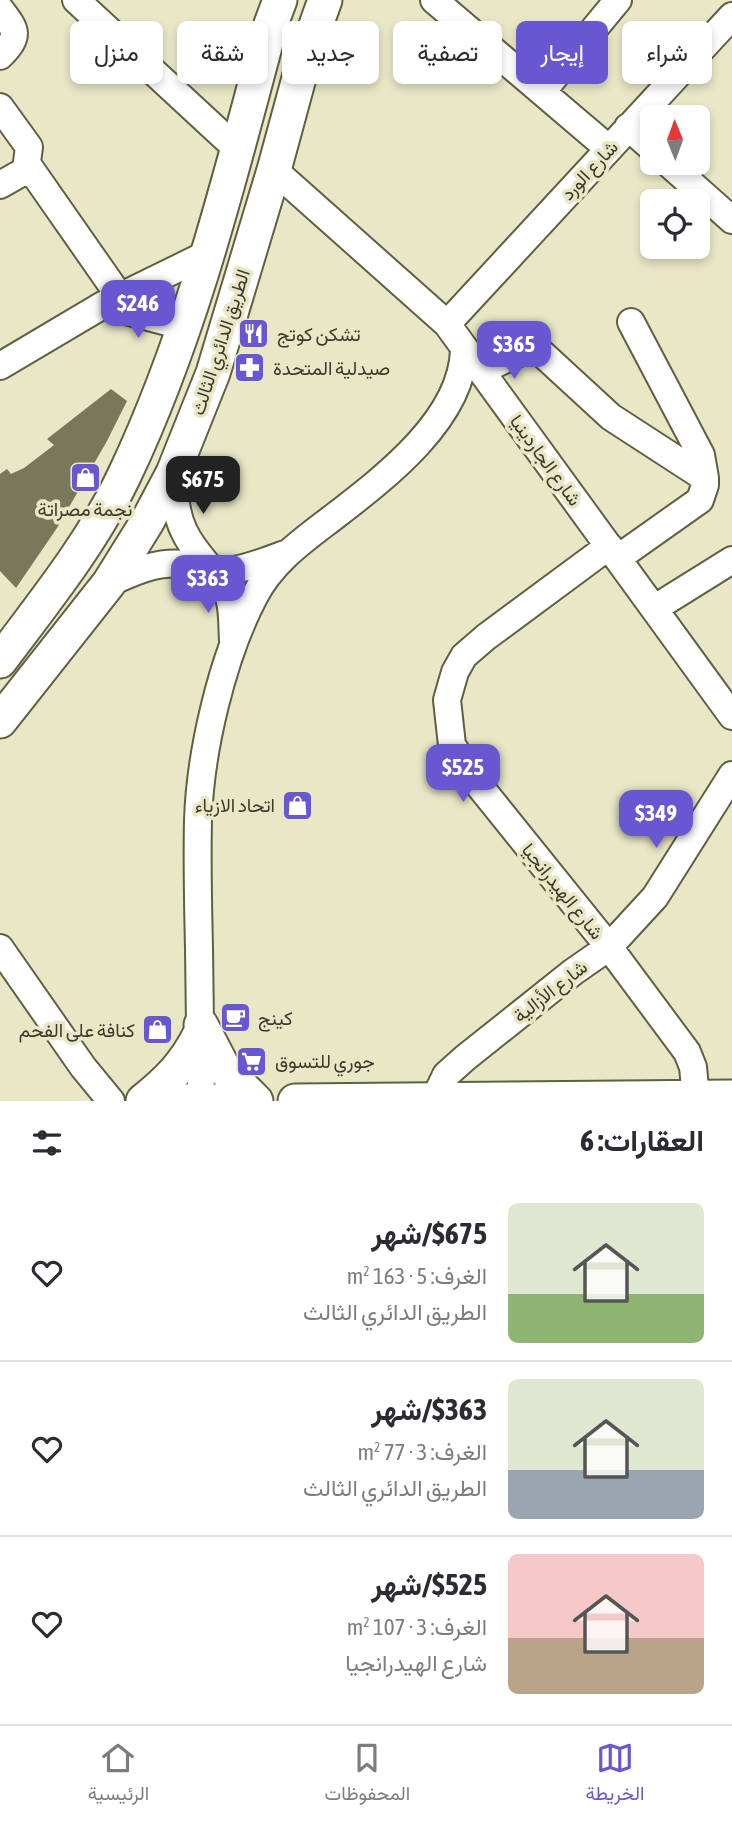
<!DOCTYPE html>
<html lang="ar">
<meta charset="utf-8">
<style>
:root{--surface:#fff;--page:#f7f7f7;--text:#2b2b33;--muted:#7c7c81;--line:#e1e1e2;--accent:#6857d1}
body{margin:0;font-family:"Asap Condensed",Vazirmatn,sans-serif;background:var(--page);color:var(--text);direction:rtl;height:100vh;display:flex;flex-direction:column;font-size:26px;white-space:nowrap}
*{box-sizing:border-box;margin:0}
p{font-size:23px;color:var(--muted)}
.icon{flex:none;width:38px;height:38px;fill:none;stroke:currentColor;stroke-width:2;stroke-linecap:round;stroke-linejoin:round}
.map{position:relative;height:1101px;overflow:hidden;direction:ltr}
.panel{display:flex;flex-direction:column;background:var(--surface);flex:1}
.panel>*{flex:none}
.top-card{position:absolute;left:21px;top:21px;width:691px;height:63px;direction:rtl;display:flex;gap:14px}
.needle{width:46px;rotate:359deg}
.fabs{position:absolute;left:640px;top:105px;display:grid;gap:14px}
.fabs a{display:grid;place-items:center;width:70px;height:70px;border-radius:10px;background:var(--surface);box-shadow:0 4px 10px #0003;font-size:35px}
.price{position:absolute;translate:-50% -60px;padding:0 16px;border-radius:14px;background:var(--accent);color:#fff;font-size:23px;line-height:46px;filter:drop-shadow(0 2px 4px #0008)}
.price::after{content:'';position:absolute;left:50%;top:42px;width:21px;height:16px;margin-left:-10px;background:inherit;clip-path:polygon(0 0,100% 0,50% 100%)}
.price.current{background:#222;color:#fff}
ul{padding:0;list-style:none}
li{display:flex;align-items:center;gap:21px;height:175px;padding:0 28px}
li+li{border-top:2px solid var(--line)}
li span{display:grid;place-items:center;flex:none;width:196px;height:140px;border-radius:10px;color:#555}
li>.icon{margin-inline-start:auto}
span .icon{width:84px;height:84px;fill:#fffc;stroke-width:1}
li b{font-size:30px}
h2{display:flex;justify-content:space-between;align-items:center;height:84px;padding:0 28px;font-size:30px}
.chip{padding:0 24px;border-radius:10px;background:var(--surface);box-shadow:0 4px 10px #0003;font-size:24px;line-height:63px}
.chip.current{background:var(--accent);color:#fff}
.tab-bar{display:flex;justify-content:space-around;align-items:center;height:98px;border-top:2px solid var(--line);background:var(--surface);font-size:19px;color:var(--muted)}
.tab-bar a{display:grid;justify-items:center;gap:4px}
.tab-bar .current{color:var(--accent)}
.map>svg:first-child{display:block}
.building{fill:#7a785a}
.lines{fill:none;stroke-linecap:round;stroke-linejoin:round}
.minor-casing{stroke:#615f42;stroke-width:30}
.major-casing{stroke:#615f42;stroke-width:37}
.minor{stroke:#fff;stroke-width:26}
.major{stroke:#fff;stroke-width:33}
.labels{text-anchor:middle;stroke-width:7;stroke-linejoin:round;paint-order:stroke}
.street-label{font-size:19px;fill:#3b3a2d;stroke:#e9e7c6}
.poi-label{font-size:19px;fill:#3b3a2d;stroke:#e9e7c6;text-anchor:start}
</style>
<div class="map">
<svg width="732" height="1101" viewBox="0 0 732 1101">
<rect width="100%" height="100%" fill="#e9e7c6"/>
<path class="building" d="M111 389 127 401 107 441 57 528 16 588 0 571V474L7 469 11 474 24 468 54 445 47 439Z"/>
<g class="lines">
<defs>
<path id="minor" d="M76 0 236 148
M434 0 609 149
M0 9C16 30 21 35 0 56
M542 92 618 0
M0 107 29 147 27 162 30 168 120 297
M628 127 653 149
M668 163 732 220
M274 170 447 324 732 716
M0 185 30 168
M103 305 186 327
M631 322 701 455 705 478
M447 324 732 16
M0 366 103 305 207 254
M481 371 527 349 536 348 611 417 705 478V485L700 500 618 558
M173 473C175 492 175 513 184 531 195 556 219 572 229 598 233 610 232 627 233 640
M609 546 486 637 464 656 455 672 447 700 452 745 473 778 609 947 687 1052 693 1067 696 1098
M109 583C135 571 161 559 191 565 206 567 219 572 234 570 251 567 269 560 285 554
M655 608 732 560
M0 948 83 1067 111 1101
M434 1100 446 1075 465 1058 573 972 609 947 655 897 732 775
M201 1101C200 1050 200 999 199 948 198 906 197 863 198 821 200 752 222 658 254 597 271 563 302 541 331 519 383 479 462 420 464 350"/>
<path id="major" d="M0 661C44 602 92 543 124 476 192 333 230 177 271 24L280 0
M0 721 109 583 147 522 173 473 213 373 274 170 305 56 325 0
M201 1025 224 1069 256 1101
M143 1101C169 1080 185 1064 200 1034
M183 1101H229
M295 1101 732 1097"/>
</defs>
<use href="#minor" class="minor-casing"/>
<use href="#major" class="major-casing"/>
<use href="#minor" class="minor"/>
<use href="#major" class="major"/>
</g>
<defs>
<symbol id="restaurant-square" viewBox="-11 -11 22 22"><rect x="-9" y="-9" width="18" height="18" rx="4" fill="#6857d1" stroke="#e9e7c6"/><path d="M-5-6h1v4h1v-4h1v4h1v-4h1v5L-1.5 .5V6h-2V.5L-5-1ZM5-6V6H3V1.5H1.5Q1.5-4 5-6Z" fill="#fff"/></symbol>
<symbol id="pharmacy-square" viewBox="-11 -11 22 22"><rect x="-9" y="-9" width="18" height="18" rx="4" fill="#6857d1" stroke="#e9e7c6"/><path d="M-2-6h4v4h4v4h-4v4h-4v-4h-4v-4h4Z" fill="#fff"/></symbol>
<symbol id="shop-square" viewBox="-11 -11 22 22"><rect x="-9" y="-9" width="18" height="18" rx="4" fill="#6857d1" stroke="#e9e7c6"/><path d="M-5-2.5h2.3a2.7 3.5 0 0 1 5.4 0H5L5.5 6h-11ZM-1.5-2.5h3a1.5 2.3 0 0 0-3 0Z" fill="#fff"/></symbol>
<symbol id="cafe-square" viewBox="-11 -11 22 22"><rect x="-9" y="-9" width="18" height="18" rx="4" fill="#6857d1" stroke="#e9e7c6"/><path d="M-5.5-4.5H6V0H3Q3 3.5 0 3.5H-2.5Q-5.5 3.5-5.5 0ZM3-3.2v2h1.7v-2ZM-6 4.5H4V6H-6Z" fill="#fff"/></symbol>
<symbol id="supermarket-square" viewBox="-11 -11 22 22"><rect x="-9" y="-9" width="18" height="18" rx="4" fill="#6857d1" stroke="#e9e7c6"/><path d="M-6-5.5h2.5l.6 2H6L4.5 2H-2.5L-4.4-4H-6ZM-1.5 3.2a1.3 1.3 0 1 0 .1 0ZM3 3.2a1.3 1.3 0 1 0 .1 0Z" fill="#fff"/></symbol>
</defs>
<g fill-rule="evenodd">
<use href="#restaurant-square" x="236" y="316" width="35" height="35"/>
<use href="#pharmacy-square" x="232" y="350" width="35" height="35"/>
<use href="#shop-square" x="68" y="460" width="35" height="35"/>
<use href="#shop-square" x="280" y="788" width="35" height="35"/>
<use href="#cafe-square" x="218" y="1000" width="35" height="35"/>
<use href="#shop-square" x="140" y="1012" width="35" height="35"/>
<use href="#supermarket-square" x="234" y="1044" width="35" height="35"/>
</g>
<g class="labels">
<g class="street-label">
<text transform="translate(589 170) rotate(-47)" y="7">شارع الورد</text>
<text transform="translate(220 342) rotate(-72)" y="7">الطريق الدائري الثالث</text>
<text transform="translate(546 460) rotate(54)" y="7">شارع الجاردينيا</text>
<text transform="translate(563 891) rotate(51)" y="7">شارع الهيدرانجيا</text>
<text transform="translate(550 991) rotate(-38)" y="7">شارع الأزالية</text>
</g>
<g class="poi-label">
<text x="277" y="341">تشكن كوتج</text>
<text x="273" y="375">صيدلية المتحدة</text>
<text x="85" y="516" text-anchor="middle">نجمة مصراتة</text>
<text x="275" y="812" text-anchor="end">اتحاد الازياء</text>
<text x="258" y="1025">كينج</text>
<text x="135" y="1037" text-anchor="end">كنافة على الفحم</text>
<text x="275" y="1068">جوري للتسوق</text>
</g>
</g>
</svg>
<div class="fabs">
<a><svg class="needle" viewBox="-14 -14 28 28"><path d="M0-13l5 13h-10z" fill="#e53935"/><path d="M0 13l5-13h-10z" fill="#7c7c81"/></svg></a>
<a><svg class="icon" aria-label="locate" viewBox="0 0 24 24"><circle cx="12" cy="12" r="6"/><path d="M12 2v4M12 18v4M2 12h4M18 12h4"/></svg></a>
</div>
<b class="price" style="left:138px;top:340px">$246</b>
<b class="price" style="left:514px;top:381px">$365</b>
<b class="price current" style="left:203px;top:516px">$675</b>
<b class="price" style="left:208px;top:615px">$363</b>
<b class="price" style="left:463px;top:804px">$525</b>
<b class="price" style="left:656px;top:850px">$349</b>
<div class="top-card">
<a class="chip">شراء</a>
<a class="chip current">إيجار</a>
<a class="chip">تصفية</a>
<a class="chip">جديد</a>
<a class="chip">شقة</a>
<a class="chip">منزل</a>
</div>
</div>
<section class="panel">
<h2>العقارات: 6<svg class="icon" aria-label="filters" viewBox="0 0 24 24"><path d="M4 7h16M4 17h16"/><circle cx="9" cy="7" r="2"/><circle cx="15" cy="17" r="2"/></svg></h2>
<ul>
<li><span style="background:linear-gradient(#dfe7d0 65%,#8fb573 0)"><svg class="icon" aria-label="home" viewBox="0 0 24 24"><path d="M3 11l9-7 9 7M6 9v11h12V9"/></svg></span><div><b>$675/شهر</b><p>الغرف: 5 · 163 m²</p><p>الطريق الدائري الثالث</p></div><svg class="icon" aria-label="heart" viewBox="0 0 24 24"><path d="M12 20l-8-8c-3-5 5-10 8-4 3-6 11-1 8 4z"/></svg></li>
<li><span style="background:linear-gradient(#dfe7d0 65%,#9aa5b1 0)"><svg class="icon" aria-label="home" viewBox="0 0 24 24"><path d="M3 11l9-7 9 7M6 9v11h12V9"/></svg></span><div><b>$363/شهر</b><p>الغرف: 3 · 77 m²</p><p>الطريق الدائري الثالث</p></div><svg class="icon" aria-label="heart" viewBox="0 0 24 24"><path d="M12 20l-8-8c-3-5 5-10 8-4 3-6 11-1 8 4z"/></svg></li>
<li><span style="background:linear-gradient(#f6c9c9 60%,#b9a48a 0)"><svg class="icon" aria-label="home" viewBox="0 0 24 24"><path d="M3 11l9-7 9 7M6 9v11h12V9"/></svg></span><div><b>$525/شهر</b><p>الغرف: 3 · 107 m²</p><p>شارع الهيدرانجيا</p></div><svg class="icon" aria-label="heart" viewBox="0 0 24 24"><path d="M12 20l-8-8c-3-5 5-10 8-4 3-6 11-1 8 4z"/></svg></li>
</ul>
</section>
<nav class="tab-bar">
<a class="current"><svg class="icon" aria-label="map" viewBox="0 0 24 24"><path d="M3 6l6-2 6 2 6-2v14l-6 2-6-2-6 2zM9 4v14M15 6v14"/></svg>الخريطة</a>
<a><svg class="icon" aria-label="saved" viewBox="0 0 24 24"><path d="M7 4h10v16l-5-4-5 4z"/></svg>المحفوظات</a>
<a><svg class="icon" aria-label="home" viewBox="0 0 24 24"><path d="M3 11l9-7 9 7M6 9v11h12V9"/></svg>الرئيسية</a>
</nav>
